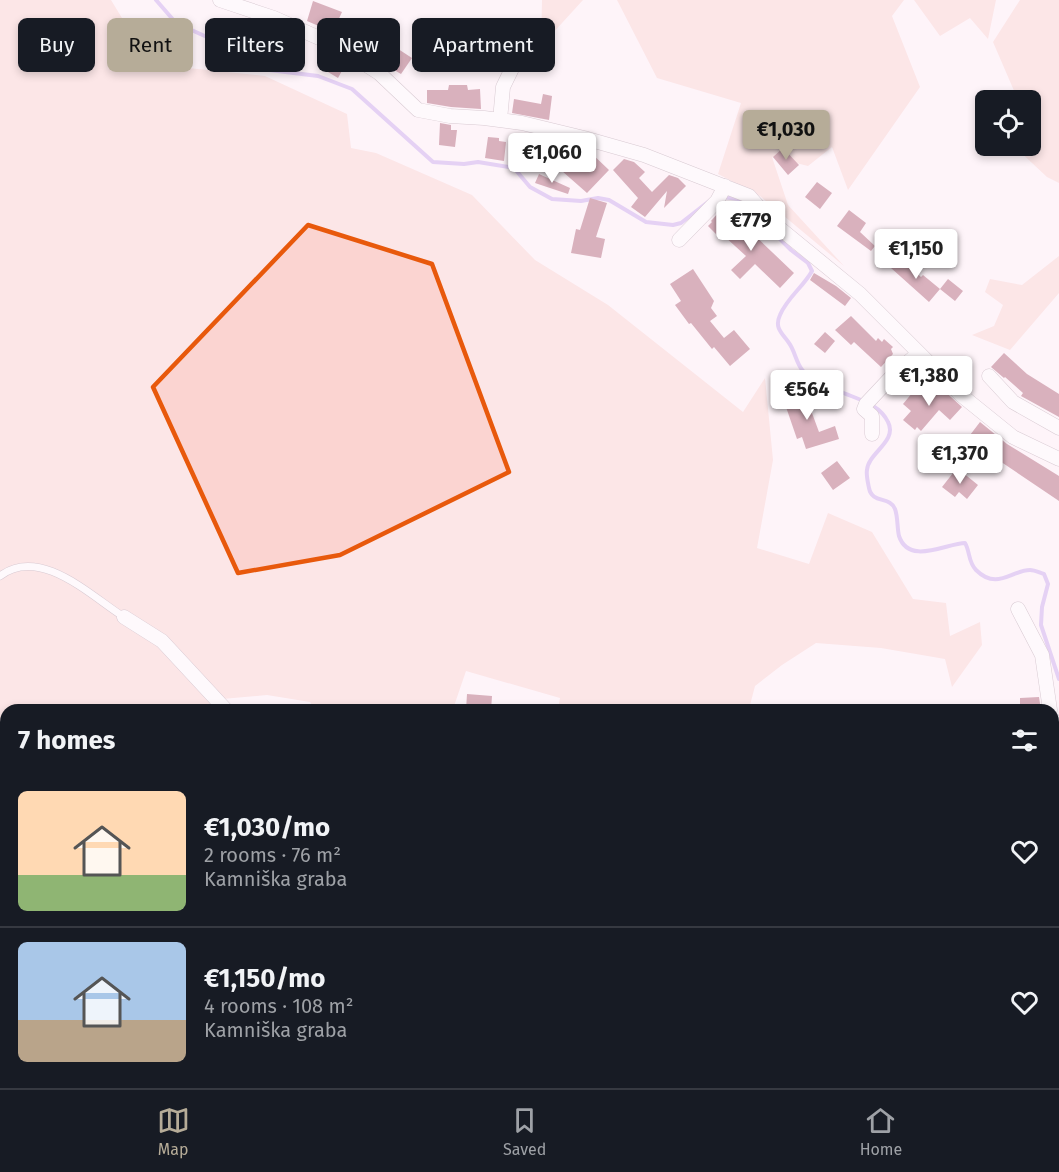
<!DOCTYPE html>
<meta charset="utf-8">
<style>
:root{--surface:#171b24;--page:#20242c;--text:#f1f3f6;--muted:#9ea1a6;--line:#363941;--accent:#b6ac98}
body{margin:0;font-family:"Fira Sans",sans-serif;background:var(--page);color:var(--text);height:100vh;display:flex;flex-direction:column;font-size:22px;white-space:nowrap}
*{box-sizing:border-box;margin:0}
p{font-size:20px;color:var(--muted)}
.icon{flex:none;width:33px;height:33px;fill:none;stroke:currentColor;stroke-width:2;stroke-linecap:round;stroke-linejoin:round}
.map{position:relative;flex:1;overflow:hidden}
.sheet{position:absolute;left:0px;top:704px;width:1059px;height:386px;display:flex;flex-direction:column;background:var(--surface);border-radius:18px 18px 0 0;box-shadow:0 3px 9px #0003}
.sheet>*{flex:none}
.hud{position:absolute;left:18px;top:18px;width:600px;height:54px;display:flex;gap:12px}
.fabs{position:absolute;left:975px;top:90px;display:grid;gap:12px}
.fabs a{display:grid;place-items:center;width:66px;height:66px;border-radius:9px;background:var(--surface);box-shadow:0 3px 9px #0003;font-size:30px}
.price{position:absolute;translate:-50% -51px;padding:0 14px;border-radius:6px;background:#fff;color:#222;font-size:20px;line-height:39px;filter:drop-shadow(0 2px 3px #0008)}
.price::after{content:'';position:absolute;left:50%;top:36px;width:18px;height:14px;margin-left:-9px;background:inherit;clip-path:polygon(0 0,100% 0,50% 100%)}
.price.on{background:var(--accent);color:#111}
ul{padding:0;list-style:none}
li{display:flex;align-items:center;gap:18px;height:150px;padding:0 18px}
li+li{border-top:2px solid var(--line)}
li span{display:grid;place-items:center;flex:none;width:168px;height:120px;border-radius:9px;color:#555}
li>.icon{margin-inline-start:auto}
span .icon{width:72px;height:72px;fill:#fffc;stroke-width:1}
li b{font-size:26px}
h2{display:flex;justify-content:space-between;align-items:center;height:72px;padding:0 18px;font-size:26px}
.chip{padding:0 21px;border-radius:9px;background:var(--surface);box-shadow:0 3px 9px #0003;font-size:21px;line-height:54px}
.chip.on{background:var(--accent);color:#111}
.tab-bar{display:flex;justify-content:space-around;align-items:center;height:84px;border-top:2px solid var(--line);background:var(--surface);font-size:16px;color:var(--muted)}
.tab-bar a{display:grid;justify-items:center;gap:3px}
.tab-bar .on{color:var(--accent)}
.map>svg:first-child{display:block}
.green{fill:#fbd4d1}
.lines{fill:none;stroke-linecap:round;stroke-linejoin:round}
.stream{stroke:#c7a7ed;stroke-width:4}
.building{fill:#ae5f74}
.lane-casing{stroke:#ad98a3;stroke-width:8}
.street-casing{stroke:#ad98a3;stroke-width:15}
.primary-casing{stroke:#ad98a3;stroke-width:22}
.lane{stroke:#fff;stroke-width:7}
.street{stroke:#fff;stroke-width:14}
.primary{stroke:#fff;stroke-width:21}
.marked{fill:none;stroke:#e8590c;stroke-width:4.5;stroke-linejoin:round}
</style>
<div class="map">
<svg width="1059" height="1088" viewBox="0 0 1059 1088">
<rect width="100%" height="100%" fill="#fef4f9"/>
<path class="green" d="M0 0H111L150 64 265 76 347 114 351 148 376 153 472 195 535 260 608 305 743 412 765 378 773 460 757 548 809 564 828 513 872 532 913 599 946 603 950 636 980 622 982 645 952 687 945 659 881 648 816 643 782 665 755 686 749 709H558L560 698 466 671 453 709H315L310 702 267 695 211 700 216 709 6 710V955H0Z
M542 0H583L541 46Z
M617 0H904L892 16 920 87 848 190 832 147 808 166 772 157 788 205 844 266 760 196 718 174 741 103 657 78Z
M914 0H996L988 39 970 18 940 36Z
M1020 0H1059V183L1047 177 1014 146H1030L1031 108 1032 105 1041 104 1015 93 993 42Z
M1059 256V293L1010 350 972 335 994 326 1003 305 985 292 990 279 1022 285Z"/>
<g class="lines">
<path class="stream" d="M156 0 176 23 218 42 261 69 318 76 352 89 433 162 464 164 478 162 514 168 530 187 552 199 581 201 598 198 609 200 646 222 673 225 681 223 713 198
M723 197 739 199 761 220
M766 225 791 250 808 263 812 271C804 286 787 298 780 315 774 328 782 333 789 343 795 351 796 363 803 371 807 375 814 377 819 380 826 384 832 388 839 391 856 399 879 403 888 422 898 441 868 453 867 470 866 475 868 483 869 488 872 504 890 496 895 509 898 517 897 528 899 536 909 566 947 543 965 543 970 551 968 562 976 570 997 591 1012 570 1030 570 1035 570 1040 573 1044 574L1048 584 1042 607 1041 625 1059 679
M1053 897 1059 901"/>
</g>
<path class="building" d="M313 1 342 12 336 25 331 23 328 30 307 21Z
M235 23 253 31 251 36 258 39 252 51 227 41Z
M361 24 394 43 392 45 412 58 401 74 384 64 388 59 351 40Z
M480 37 497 48 494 54 497 56 493 64 487 62 482 70 462 59 472 38 477 41Z
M329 58 344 67 338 78 323 69Z
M449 85H467L468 90 480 89 481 109 451 107 427 103V90H448Z
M543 94 552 96 549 120 512 113 514 99 541 104Z
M440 123 451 125V130H457L455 147 439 145Z
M488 137 499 138V141L506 142 504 161 485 158Z
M547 138 560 141 580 160 589 151 609 170 587 193 537 149Z
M783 148 799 165 788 175 773 157Z
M624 159 634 162 645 172 639 178 652 192 669 175 678 178 686 186 664 208 667 191 645 217 631 207 638 198 613 170Z
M539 174 570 188 568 194 535 183Z
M817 182 832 193 820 209 805 197Z
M590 198 607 203 596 237 605 239 601 258 571 253 576 229 580 230Z
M849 210 866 223 860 232 875 246 871 251 837 226Z
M719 212 745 236 750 231 794 273 780 288 755 264 740 279 731 270 746 256 724 236 721 239 708 226 712 222 711 221Z
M899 258 921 277 923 275 940 289 929 302 891 268Z
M693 269 714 301 711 308 717 316 710 321 724 338 734 330 750 349 730 366 714 347 712 349 691 323 689 324 675 305 681 301 670 284Z
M814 273 836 286 851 298 845 306 810 280Z
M948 279 963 291 955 301 940 289Z
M851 316 876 341 878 338 882 342 884 339 893 347 891 349 893 354 881 367 854 342 851 345 835 330Z
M825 332 835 341 825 353 814 344Z
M1004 353 1027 374 1059 394V417L1021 396 1023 393 1005 377 1004 378 991 367Z
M802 386 819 432 835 426 839 439 806 449 802 437 797 439 786 407 790 405 787 395 789 394 788 390Z
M918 386 931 397 940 387 962 407 950 420 939 410 921 431 917 427 915 430 903 420 911 411 903 404Z
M980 422 1007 444 1059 476V501L967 439Z
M837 461 850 478 833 490 821 473Z
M957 468 978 485 967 499 959 492 955 497 942 487Z
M467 694 492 696 491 710H466Z
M1039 697 1041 710H1020V698Z"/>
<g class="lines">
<defs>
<path id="lane" d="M0 576C40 545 92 597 124 617"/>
<path id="street" d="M220 0 274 18 335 45 379 73 418 110 450 116 484 118 522 123 584 138 644 155 749 196 772 222 860 294 961 395 1013 437 1059 459
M500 120 503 87 522 48 520 42 502 33
M679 240 717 201 725 186
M989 376 1013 402 1059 428
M872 434V416L864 409 866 404 897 371 918 354
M1018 609 1042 655 1050 710
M124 617 162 641 226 710
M1053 720 1054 724 1059 725
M0 1057H6
M112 1083 115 1088
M616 1083 621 1088
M647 1088 668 1083
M1026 1088H1049"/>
<path id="primary" d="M1053 1059H1059
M713 1088 740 1083"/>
</defs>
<use href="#lane" class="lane-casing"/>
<use href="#street" class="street-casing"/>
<use href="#primary" class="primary-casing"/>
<use href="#lane" class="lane"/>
<use href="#street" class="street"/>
<use href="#primary" class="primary"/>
</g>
<path d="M0 0H1059V1088H0ZM308 225 432 264 509 472 340 555 238 573 153 387Z" fill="#fef4f9" fill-opacity=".55" fill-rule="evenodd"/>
<path class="marked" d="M308 225 432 264 509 472 340 555 238 573 153 387Z"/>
</svg>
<div class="fabs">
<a><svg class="icon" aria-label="locate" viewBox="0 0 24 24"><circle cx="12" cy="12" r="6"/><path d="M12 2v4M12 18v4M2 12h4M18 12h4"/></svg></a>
</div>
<b class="price on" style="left:786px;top:161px">€1,030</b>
<b class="price" style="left:552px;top:184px">€1,060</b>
<b class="price" style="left:751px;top:252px">€779</b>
<b class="price" style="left:916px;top:280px">€1,150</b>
<b class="price" style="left:929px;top:407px">€1,380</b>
<b class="price" style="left:807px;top:421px">€564</b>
<b class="price" style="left:960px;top:485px">€1,370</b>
<div class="hud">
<a class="chip">Buy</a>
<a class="chip on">Rent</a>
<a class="chip">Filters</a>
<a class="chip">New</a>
<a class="chip">Apartment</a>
</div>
<section class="sheet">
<h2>7 homes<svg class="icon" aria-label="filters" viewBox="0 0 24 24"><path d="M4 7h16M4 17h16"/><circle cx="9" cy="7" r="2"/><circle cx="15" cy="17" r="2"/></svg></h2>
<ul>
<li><span style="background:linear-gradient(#ffd9b3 70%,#8fb573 0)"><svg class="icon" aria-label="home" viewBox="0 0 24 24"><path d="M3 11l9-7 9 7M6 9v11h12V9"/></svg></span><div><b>€1,030/mo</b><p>2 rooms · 76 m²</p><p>Kamniška graba</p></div><svg class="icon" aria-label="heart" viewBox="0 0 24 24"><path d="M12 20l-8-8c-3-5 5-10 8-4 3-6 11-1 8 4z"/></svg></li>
<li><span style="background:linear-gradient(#a9c7e8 65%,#b9a48a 0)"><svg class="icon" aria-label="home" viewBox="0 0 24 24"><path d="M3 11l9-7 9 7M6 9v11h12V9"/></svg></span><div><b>€1,150/mo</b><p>4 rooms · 108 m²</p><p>Kamniška graba</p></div><svg class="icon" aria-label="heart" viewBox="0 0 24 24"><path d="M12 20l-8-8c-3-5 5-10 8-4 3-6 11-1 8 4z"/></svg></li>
</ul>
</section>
</div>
<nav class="tab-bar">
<a class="on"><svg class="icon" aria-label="map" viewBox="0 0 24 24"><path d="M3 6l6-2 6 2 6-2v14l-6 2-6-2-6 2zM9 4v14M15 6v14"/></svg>Map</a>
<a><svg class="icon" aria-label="saved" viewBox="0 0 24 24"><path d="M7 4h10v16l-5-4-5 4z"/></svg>Saved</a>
<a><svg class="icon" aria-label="home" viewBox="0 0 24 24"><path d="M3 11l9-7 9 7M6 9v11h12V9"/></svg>Home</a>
</nav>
